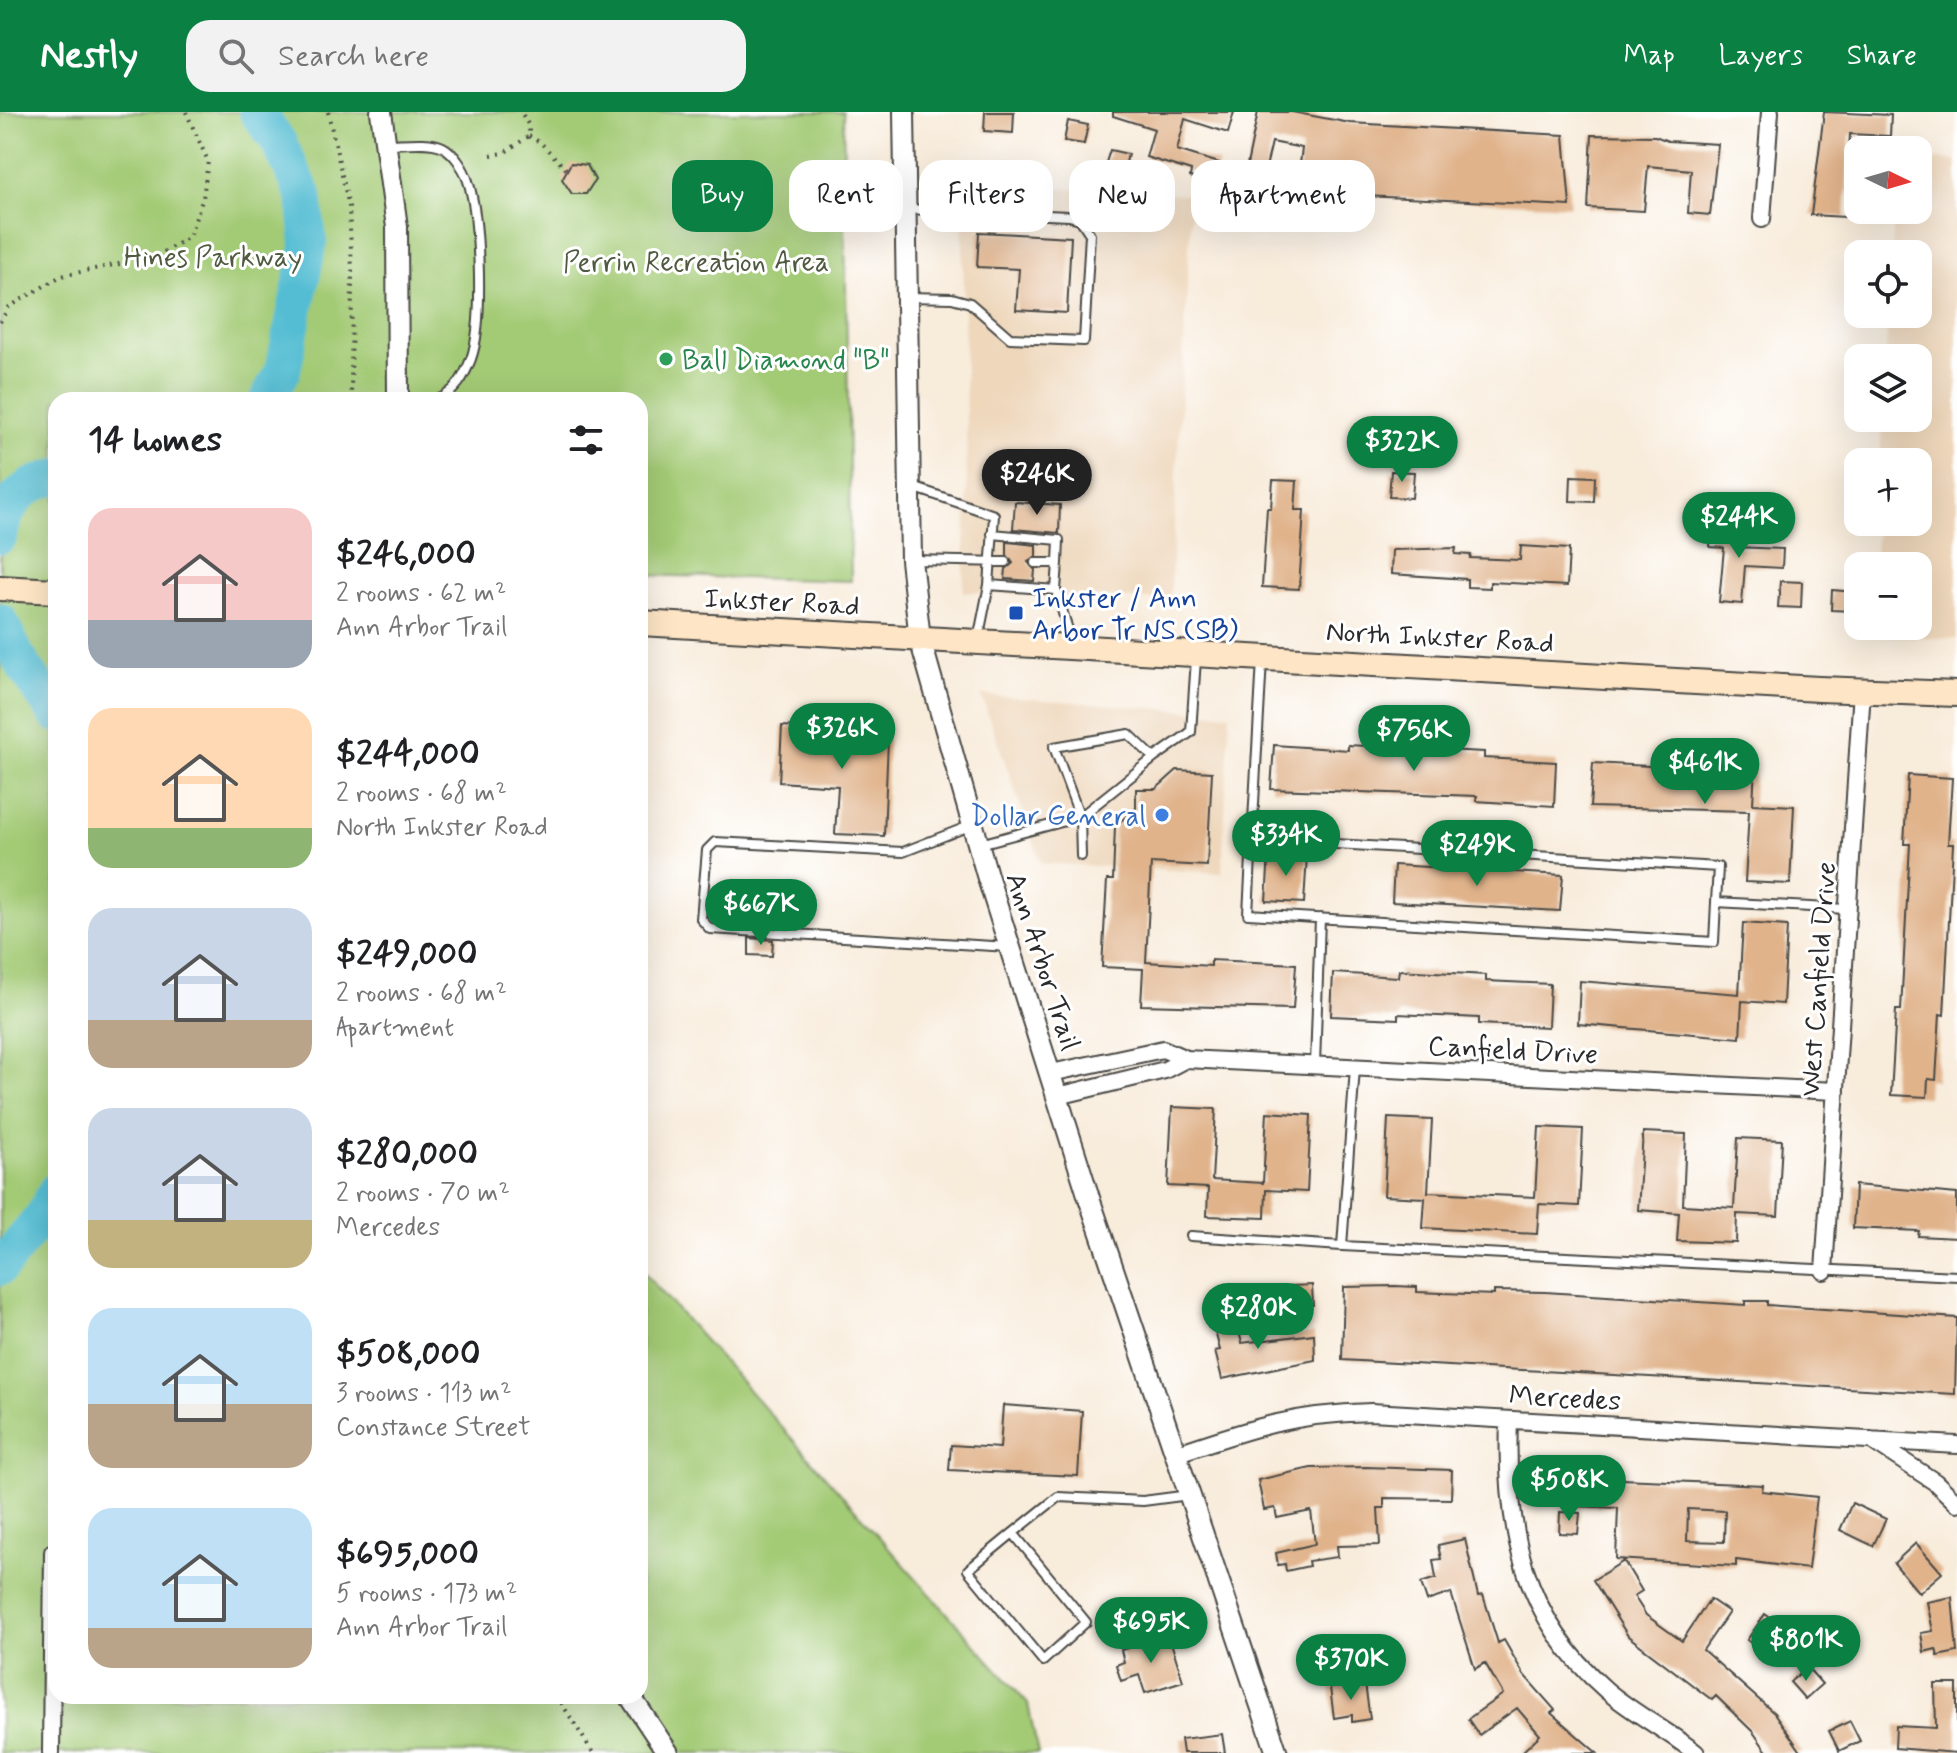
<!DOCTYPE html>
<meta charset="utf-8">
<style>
:root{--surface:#fff;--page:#f2f2f2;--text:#202124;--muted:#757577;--accent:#0b8043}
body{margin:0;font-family:Mynerve,sans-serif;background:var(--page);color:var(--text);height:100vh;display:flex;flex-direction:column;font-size:30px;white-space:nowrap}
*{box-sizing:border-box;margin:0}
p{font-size:26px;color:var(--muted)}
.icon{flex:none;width:44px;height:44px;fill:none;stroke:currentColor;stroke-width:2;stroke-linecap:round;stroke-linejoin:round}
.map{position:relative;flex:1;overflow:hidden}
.drawer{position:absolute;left:48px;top:280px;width:600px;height:1312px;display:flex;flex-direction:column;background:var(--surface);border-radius:24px;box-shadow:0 8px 32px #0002}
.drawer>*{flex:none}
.top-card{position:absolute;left:672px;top:48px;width:760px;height:72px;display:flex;gap:16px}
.needle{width:52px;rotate:95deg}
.controls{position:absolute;left:1844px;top:24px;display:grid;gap:16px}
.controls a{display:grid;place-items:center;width:88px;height:88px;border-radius:16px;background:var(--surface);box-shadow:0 8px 32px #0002;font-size:40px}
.price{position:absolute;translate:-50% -68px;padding:0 18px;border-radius:28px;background:var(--accent);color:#fff;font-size:26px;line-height:52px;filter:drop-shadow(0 2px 4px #0008)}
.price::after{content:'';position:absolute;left:50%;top:48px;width:24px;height:18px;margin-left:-12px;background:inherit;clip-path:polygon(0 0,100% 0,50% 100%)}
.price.on{background:#222;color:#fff}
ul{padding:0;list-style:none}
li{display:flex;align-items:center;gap:24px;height:200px;padding:0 40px}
li span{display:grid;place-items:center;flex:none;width:224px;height:160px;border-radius:24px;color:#555}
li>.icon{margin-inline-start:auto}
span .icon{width:96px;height:96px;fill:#fffc;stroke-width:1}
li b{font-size:34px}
h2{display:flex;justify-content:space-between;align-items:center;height:96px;padding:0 40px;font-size:34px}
.tag{padding:0 28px;border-radius:24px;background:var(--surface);box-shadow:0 8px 32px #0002;font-size:28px;line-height:72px}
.tag.on{background:var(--accent);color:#fff}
header{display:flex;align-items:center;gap:48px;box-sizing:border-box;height:112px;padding:0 40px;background:var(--accent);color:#fff}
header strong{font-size:38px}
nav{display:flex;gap:44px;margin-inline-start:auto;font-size:28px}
.search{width:560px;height:72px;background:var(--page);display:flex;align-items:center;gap:20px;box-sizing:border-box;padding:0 28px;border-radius:24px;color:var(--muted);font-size:30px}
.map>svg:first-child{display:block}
.built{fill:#eed7bb}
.green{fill:#a3ca74;stroke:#677a50;stroke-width:2}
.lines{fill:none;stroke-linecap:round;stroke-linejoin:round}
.river{stroke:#55bdd3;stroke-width:36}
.building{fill:#e0b38b;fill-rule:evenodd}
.service-casing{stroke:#4a4845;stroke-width:12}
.minor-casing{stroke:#4a4845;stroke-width:20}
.tertiary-casing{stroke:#4a4845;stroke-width:24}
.secondary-casing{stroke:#4a4845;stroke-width:28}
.path{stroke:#4a4845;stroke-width:4;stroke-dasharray:2 6;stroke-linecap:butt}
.service{stroke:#fff;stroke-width:8}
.minor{stroke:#fff;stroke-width:16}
.tertiary{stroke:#fff;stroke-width:20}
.secondary{stroke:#fde5c5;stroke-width:24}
.leisure-dot{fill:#2e9e5b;stroke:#fff;stroke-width:3}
.transit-dot{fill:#1a4fb4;stroke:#fff;stroke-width:3}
.shop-dot{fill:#3f7fe0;stroke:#fff;stroke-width:3}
.labels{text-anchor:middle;stroke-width:6;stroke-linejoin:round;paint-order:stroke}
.park-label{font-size:28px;fill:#4f5b41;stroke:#fff}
.leisure-label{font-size:28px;fill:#27864d;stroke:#fff;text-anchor:start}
.transit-label{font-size:28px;fill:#164399;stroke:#fff;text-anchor:start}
.street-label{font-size:28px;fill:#2b2b2b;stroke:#fff}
.shop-label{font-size:28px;fill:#366cbe;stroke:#fff;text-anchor:end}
</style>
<header>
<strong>Nestly</strong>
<div class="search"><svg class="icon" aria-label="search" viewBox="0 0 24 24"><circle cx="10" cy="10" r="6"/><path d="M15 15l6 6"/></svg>Search here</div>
<nav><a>Map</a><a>Layers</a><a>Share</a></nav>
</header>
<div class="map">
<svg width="1957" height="1641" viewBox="0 0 1957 1641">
<rect width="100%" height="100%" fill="#fff"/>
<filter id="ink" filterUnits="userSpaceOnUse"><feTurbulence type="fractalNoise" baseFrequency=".0125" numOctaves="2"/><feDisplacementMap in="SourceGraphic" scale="16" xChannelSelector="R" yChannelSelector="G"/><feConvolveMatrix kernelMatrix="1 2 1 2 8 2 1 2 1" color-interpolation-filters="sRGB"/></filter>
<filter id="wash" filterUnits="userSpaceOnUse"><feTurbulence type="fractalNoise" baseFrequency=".006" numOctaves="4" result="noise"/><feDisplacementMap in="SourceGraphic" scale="32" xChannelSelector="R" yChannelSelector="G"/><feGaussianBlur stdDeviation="1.8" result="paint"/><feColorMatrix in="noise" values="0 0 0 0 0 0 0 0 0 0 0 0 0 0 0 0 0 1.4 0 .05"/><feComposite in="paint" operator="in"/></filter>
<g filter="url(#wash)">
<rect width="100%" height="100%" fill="#f8ecdb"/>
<path class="built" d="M1918 46 1957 48V527L1870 523 1871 514H1918V454H1874L1877 410H1918V350H1880L1882 306H1918V246H1886L1888 202H1918V142H1892L1894 98H1918Z
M962 72 1192 83 1170 488 963 480 967 378Z
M981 583 1230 602 1222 761 1041 751Z"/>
<path class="green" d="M0 0H843L851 469 640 463V288H56V1584H640V1156L1028 1592 1038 1641H0Z"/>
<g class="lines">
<path class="river" d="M257 0 278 29 304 83 309 131 283 258 267 288
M0 424C5 391 24 372 56 365
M0 509 17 544 56 602
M0 1156 44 1102 56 1078"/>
</g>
<g id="blocks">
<path class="building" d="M985 0H1014L1013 21 984 19Z
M1113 0H1234L1228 21 1185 7 1177 38 1219 51 1212 72 1190 65 1191 59 1146 45 1154 17 1113 4Z
M1258 0H1292L1350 11 1564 23 1570 94 1344 83 1297 75 1302 36 1272 30 1260 81 1242 77Z
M1824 0 1891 3 1890 24 1850 22 1845 105 1811 103Z
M1068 9 1088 13 1084 32 1064 29Z
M1592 23 1655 24 1668 29 1718 32 1710 103 1688 101 1691 58 1648 54 1644 99 1588 96Z
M1110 38 1128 42 1121 71 1101 66Z
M571 51 587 53 595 68 586 82H572L562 67Z
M979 120 1071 125 1067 201 1016 198 1019 157 977 155Z
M1391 359 1414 360 1412 386 1389 385Z
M1571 364 1595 365 1594 390 1570 389Z
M1273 368 1297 369 1295 398H1304L1299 477 1262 475 1267 396H1271Z
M1015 390 1060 393 1059 421 1013 417Z
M1712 407 1737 409 1735 435 1783 437 1782 456 1745 454 1742 492 1719 490 1724 436 1710 435Z
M1007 430 1036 433V444L1028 450 1035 458 1034 469 1005 467 1006 457 1013 451 1007 443Z
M1521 434 1569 437 1567 474 1490 470V476L1467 475V467L1391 462 1392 438 1456 436 1455 442 1471 443 1470 446 1520 448Z
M1780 469 1802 470 1801 496 1778 495Z
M1832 478 1855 480 1854 499 1831 498Z
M852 610 883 612 882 627 888 628 884 724 835 722 838 674 779 670 782 614 851 618Z
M1274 633 1348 638V633L1484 640V646L1556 650 1554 694 1476 689 1477 684 1271 677Z
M1669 650 1755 655 1753 692 1794 694 1790 772 1745 770 1749 699 1590 695 1593 651 1668 655Z
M1177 658 1212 660 1207 754 1151 751 1146 850 1211 854V848L1296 852 1293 897 1141 893 1143 857 1102 855 1107 768H1113L1115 714 1136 696V677H1156Z
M1908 663 1952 666 1948 732H1953L1944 903 1940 902 1936 968 1928 967 1927 985 1891 983 1896 898H1901L1910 732H1904Z
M1269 741 1307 743 1304 791 1266 789Z
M1394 753 1563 763 1560 799 1392 790Z
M1743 811 1787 814 1783 892 1742 889 1740 926 1578 912 1580 869 1739 882Z
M749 826 773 828 772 844 749 843Z
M1399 858 1486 863V869L1550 872 1548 915 1479 912V906L1398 902V907L1331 904 1333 861 1398 865Z
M1172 995 1216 997 1212 1068 1263 1071 1267 1000 1311 1003 1307 1080 1266 1078 1265 1106 1207 1104 1208 1076 1168 1074Z
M1388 1006 1432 1008 1428 1080 1535 1085 1539 1015 1583 1017 1579 1094 1539 1092 1537 1122 1423 1116 1425 1086 1384 1084Z
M1643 1020 1686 1022 1683 1093 1734 1096 1738 1026 1782 1028 1778 1104 1737 1102 1736 1131 1677 1129 1679 1101 1638 1098Z
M1855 1073 1957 1082V1126L1918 1124 1919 1119 1853 1116Z
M1312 1173 1313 1193H1292L1291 1174Z
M1395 1174 1417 1175V1180L1494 1183V1179L1545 1180 1745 1193V1189H1767V1193L1957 1206 1955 1282 1342 1248 1344 1175Z
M1234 1202 1242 1231 1314 1222 1315 1248 1222 1267 1215 1239 1220 1238 1212 1208Z
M1003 1293 1082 1299 1078 1364 949 1358 951 1333 1000 1336Z
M1366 1355 1452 1358 1451 1387 1384 1386V1396H1378L1380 1433 1337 1434 1338 1445 1308 1449 1309 1454 1286 1459 1285 1452 1278 1453 1276 1441 1315 1432 1311 1399 1277 1406 1275 1396 1264 1398 1258 1368 1311 1356Z
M1574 1365 1763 1373 1762 1379 1817 1385 1808 1457 1736 1448V1454L1616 1447 1618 1396 1573 1394ZM1688 1397 1725 1399 1724 1430 1687 1429Z
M1852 1391 1886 1407 1873 1434 1840 1418Z
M1560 1400 1580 1401 1578 1422 1559 1421Z
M1465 1427 1478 1484 1483 1483 1498 1531 1504 1528 1524 1563 1555 1598 1551 1601 1597 1641H1521L1540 1623 1517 1596 1479 1623 1468 1607 1503 1582 1485 1551 1475 1557 1451 1481 1427 1489 1421 1471 1436 1466 1433 1448 1441 1447 1438 1433Z
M1916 1431 1942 1461 1919 1481 1894 1451Z
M1624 1449 1642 1479 1634 1484 1646 1503 1682 1529 1710 1487 1729 1500 1703 1538 1774 1601 1802 1641H1768L1753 1620 1716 1584 1712 1588 1628 1524 1593 1468Z
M1952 1485 1957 1540 1938 1544 1936 1537 1924 1540 1921 1521 1933 1519 1927 1490Z
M1765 1502 1782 1514 1763 1540 1747 1528Z
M1169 1524 1183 1569 1145 1581 1139 1563 1121 1569 1116 1553 1124 1550 1121 1538Z
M1807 1555 1822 1572 1805 1587 1790 1570Z
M1365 1572 1370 1607 1352 1610V1603L1334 1606 1330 1576Z
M1935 1572H1957V1641L1895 1636 1896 1614 1936 1616Z
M1850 1609 1860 1629 1839 1639 1829 1619Z
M1222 1622 1225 1641H1183L1181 1627Z"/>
</g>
</g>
<g filter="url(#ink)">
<use href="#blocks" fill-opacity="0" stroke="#4a4845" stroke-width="2"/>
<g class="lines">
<defs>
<path id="service" d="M388 32C402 32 430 28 443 35 454 41 464 56 468 69 480 105 484 211 471 247 464 265 456 280 437 288
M906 97 1069 104 1080 107 1090 122 1084 229 1010 226 970 191 952 186 908 185
M910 374 994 403 989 473
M992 422 1059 428 1058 451
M912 448 1006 450
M1035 451H1058L1056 478
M978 528 989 473 1056 478 1072 531
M1154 646 1080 705 1054 635 1129 622 1154 646 1191 620 1196 547
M972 713 903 740 715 730 707 738 701 807 710 817 1009 835
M1252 727 1262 548
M980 732 1080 705 1081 744
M1716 790 1718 755 1252 727 1248 802 1714 830 1716 790 1847 797
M1315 953 1320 806
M1355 956 1342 1134 1957 1164
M1191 1124 1342 1134
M1013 1421 968 1458 1043 1549 1086 1510 1013 1421 1058 1385 1143 1389 1189 1383"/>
<path id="minor" d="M1762 107 1770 0
M1051 961 1163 937 1186 947 1836 979
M1058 984 1165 958 1186 947
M1824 1159 1862 578
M1509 1308C1505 1414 1522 1505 1606 1578 1634 1602 1667 1618 1696 1641
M1871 1328 1935 1370 1957 1391
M1175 1342C1249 1317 1291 1302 1371 1300L1957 1333
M51 1641 53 1440"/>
<path id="tertiary" d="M381 0 397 115 398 288
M904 0 911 448 920 527 987 763 1090 1089 1277 1641
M630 1584 668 1641"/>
<path id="secondary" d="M0 476 56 479
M640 511 1819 577 1957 582"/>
</defs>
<use href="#service" class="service-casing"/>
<use href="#minor" class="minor-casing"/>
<use href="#tertiary" class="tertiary-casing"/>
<use href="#secondary" class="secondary-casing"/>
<path class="path" d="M328 0 349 95 352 158 351 288
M529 24 541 31 567 58
M491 43 504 41 529 24V14L521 0
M0 210 9 195 61 164 157 144 189 125 203 86 208 49 186 0
M557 1584 593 1641"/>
<use href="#service" class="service"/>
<use href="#minor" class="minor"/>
<use href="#tertiary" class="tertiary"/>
<use href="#secondary" class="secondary"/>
</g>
</g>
<circle class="leisure-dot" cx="666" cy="247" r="8"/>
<rect class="transit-dot" x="1008" y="493" width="16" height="16" rx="4"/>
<circle class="shop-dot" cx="1162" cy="703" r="8"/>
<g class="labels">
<g class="park-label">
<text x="213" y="154">Hines Parkway</text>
<text x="696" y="159">Perrin Recreation Area</text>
</g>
<g class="leisure-label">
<text x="682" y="257">Ball Diamond "B"</text>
</g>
<g class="transit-label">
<text x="1032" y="495">Inkster / Ann<tspan x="1032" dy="32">Arbor Tr NS (SB)</tspan></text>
</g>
<g class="street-label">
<text transform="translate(782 489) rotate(3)" y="10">Inkster Road</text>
<text transform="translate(1440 524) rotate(3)" y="10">North Inkster Road</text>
<text transform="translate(1044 849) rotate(72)" y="10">Ann Arbor Trail</text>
<text transform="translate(1817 867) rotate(-86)" y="10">West Canfield Drive</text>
<text transform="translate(1513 937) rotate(3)" y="10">Canfield Drive</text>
<text transform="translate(1565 1285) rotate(3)" y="10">Mercedes</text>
</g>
<g class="shop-label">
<text x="1146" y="713">Dollar General</text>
</g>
</g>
</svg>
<div class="controls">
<a><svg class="needle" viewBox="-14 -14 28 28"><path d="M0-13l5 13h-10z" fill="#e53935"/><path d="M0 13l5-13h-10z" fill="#757577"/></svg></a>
<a><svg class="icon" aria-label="locate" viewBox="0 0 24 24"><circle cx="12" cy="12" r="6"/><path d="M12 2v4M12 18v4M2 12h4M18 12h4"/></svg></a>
<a><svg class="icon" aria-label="layers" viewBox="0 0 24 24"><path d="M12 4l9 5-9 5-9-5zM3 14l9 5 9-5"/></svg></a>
<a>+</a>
<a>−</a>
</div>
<b class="price" style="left:1402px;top:372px">$322K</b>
<b class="price on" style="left:1037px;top:405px">$246K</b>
<b class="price" style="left:1739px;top:448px">$244K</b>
<b class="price" style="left:842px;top:659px">$326K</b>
<b class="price" style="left:1414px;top:661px">$756K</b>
<b class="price" style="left:1705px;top:694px">$461K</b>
<b class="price" style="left:1286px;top:766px">$334K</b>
<b class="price" style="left:1477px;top:776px">$249K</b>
<b class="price" style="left:761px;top:835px">$667K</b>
<b class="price" style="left:1258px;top:1239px">$280K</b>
<b class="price" style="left:1569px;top:1411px">$508K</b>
<b class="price" style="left:1151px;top:1553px">$695K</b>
<b class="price" style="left:1806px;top:1571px">$801K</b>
<b class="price" style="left:1351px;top:1590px">$370K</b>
<div class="top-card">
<a class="tag on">Buy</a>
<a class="tag">Rent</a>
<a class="tag">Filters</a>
<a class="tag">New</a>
<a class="tag">Apartment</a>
</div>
<section class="drawer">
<h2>14 homes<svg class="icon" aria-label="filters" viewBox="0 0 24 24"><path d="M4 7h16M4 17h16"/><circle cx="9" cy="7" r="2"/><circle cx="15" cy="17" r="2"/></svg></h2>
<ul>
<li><span style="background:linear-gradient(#f6c9c9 70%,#9aa5b1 0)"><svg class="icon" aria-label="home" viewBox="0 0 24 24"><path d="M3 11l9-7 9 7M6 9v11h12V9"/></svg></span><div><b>$246,000</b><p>2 rooms · 62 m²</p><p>Ann Arbor Trail</p></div></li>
<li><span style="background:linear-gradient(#ffd9b3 75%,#8fb573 0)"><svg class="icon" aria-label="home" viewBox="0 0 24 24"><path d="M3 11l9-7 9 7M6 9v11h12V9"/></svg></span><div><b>$244,000</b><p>2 rooms · 68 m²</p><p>North Inkster Road</p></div></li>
<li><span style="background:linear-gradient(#c9d6e8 70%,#b9a48a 0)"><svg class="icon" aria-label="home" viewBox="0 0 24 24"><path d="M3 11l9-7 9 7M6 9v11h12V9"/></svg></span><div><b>$249,000</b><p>2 rooms · 68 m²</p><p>Apartment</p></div></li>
<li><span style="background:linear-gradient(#c9d6e8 70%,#c2b280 0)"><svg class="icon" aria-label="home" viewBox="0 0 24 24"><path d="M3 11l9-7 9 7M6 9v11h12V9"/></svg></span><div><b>$280,000</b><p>2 rooms · 70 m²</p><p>Mercedes</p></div></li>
<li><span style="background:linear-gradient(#bfe0f5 60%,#b9a48a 0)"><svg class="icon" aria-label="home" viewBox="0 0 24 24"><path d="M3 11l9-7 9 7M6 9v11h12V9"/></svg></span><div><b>$508,000</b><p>3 rooms · 113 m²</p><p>Constance Street</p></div></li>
<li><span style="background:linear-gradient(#bfe0f5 75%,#b9a48a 0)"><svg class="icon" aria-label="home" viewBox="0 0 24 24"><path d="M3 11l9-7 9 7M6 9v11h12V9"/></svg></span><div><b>$695,000</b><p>5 rooms · 173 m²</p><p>Ann Arbor Trail</p></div></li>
</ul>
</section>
</div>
